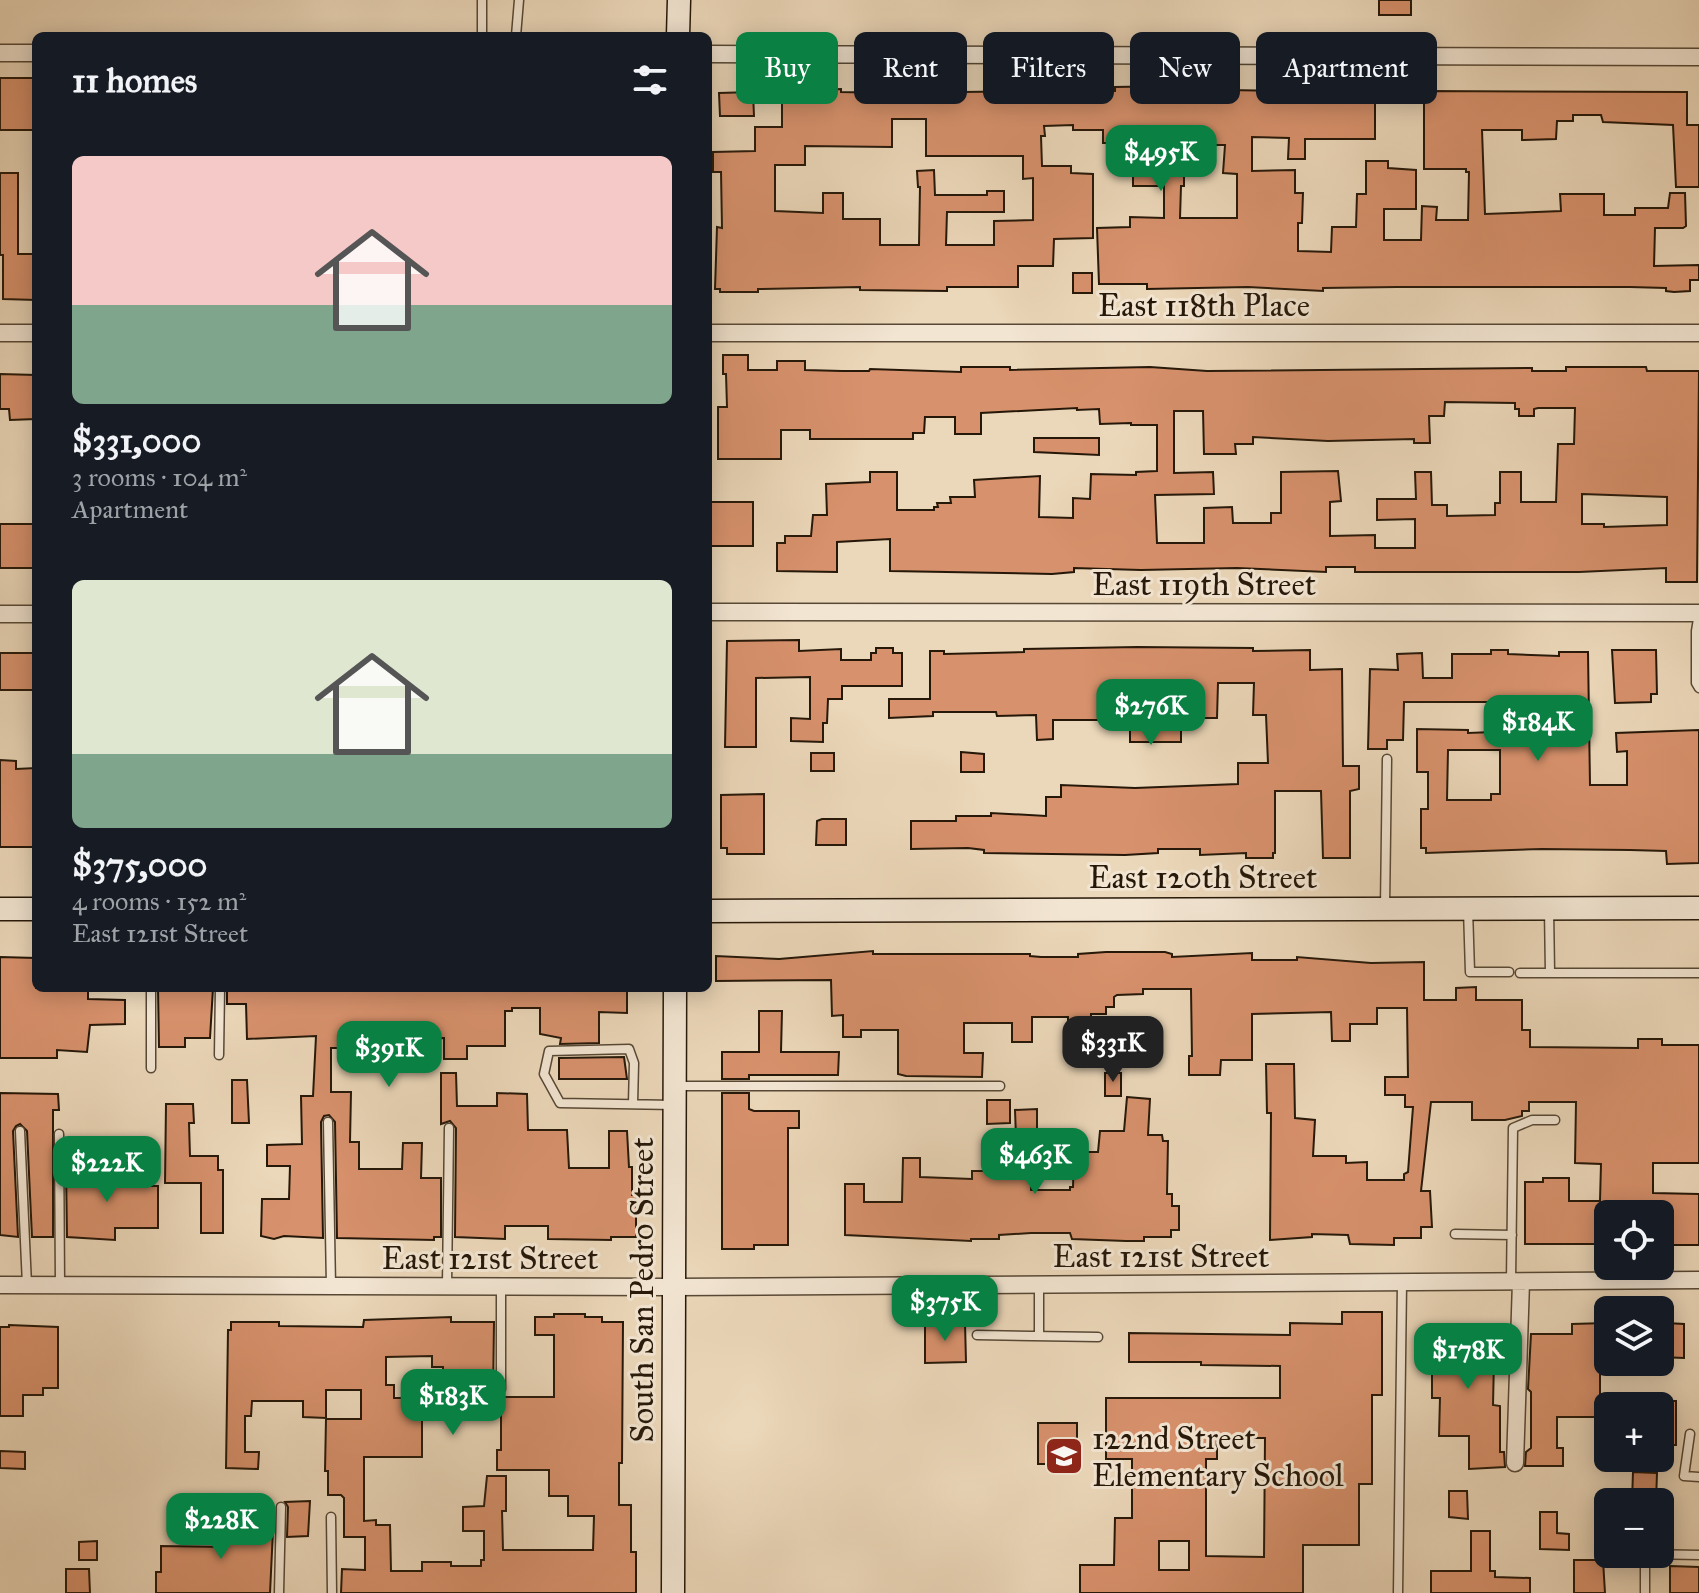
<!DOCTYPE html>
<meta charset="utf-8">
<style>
:root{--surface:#171b24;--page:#242831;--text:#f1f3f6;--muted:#9ea1a6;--accent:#0b8043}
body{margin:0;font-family:"IM FELL Great Primer",serif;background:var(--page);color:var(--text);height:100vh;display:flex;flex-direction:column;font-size:30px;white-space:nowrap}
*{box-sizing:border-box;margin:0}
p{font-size:26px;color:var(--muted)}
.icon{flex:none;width:44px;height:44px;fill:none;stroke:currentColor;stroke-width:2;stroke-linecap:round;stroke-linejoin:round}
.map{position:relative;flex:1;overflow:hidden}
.drawer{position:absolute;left:32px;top:32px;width:680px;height:960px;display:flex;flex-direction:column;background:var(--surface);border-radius:12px;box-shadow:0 4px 20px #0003}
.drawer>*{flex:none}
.banner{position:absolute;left:736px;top:32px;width:760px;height:72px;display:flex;gap:16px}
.buttons{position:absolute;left:1594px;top:1200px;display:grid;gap:16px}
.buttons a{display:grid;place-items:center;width:80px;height:80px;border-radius:12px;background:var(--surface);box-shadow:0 4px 20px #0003;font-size:40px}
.price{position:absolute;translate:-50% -68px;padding:0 18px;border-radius:16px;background:var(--accent);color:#fff;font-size:26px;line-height:52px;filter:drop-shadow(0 2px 4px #0008)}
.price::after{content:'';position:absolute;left:50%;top:48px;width:24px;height:18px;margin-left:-12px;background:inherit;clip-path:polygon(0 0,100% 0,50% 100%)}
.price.selected{background:#222;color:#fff}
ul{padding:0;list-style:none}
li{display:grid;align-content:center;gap:16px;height:424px;padding:0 40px}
li span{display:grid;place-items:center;height:248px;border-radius:12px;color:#555}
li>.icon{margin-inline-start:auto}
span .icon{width:144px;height:144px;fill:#fffc;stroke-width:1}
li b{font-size:34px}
h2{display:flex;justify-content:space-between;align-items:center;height:96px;padding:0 40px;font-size:34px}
.pill{padding:0 28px;border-radius:12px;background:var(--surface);box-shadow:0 4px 20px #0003;font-size:28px;line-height:72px}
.pill.selected{background:var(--accent);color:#fff}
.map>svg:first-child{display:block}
.building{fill:#d7916c;stroke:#261809;stroke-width:2;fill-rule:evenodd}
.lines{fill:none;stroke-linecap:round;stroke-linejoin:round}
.lane-casing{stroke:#574835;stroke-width:11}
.street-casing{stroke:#574835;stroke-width:19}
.secondary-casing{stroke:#261809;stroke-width:25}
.lane{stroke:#f2e5d2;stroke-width:8}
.street{stroke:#f2e5d2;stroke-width:16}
.secondary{stroke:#f2e5d2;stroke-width:22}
.labels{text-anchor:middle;stroke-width:6;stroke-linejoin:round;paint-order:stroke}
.street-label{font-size:32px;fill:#261809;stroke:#f2e5d2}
.poi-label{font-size:32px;fill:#261809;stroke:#f2e5d2;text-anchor:start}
</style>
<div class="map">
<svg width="1699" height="1593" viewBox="0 0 1699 1593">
<rect width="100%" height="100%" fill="#ebd7b9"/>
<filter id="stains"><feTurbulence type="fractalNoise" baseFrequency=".0025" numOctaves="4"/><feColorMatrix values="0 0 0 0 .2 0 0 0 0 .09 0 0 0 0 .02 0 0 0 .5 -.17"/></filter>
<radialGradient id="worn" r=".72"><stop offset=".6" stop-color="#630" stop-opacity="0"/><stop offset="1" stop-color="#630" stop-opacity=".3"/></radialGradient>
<path class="building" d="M1379 0H1411V15H1379Z
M0 78H36V130H0Z
M1227 85V90L1289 91V87H1364V90L1375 91V139H1305V159H1288L1289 138 1252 137V171L1295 170V193H1303L1302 223H1298V251L1331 252 1332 227H1356L1357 194H1366V161H1388V168L1416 170V209H1384V240H1421L1422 206 1437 207 1436 220H1468L1469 172H1466V169H1424V91L1687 92V125H1699V187H1676L1673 125 1603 122 1601 115H1573V121H1557L1556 139 1522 140V130H1482L1485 214 1561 211 1560 194H1604V215H1635V208H1668L1670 193H1685L1686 226 1683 228H1655L1654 266 1699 265V280H1690V291L1674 292 1666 291V288L1630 287H1397L1323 288V291L1248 287 1147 289V284H1099L1097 228 1130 227V217L1164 218V186H1133V155H1107V143H1103V130H1073V125L1044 126 1045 136H1041L1042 166H1071V173L1093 174V238L1054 239 1053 266H1018V287H947V291L860 290V287L758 289V292H720V289H715L717 227 722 228 721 172H713V152L755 151V127H782V91L841 89V92L888 93 1042 91V87H1084V91H1115V87ZM892 119H926V156H1023V179L1033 178V220L994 221V245H946L947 212H1004V191H987V195H935L934 170 917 171 918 187H920L919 245H880V219H843V193H823V213L775 211V165H805V146L892 147ZM1184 145H1225L1223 173 1237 174V218H1180L1181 186H1184Z
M753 92 754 116H720L719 93Z
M0 173H18V254H36V300L3 299V255H0Z
M1073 273H1092V293H1073Z
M723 355H748V370H777V361H805V370L842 371H869L870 369 961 372V367H1010V370L1150 367 1207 371 1532 368V371H1566V367H1646L1647 371H1699L1697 582H1666V568L1579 572H1355V567H1326V572L1237 568 1141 570 1074 568V572L1052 574 890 571V539L837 542V572L777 571V543H785V536H811L813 515H827L826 484 870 482V472H897V510H934V507H938L937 503H951L950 497H975L974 480 1040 476 1039 517 1073 518V498L1090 499 1091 474 1136 475V472L1157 471V425H1131V423L1100 424 1099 409 1077 410V408L981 413V434H955V417H925L924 433H913V439H810V430H781V459H718V407H727L726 374H723ZM1445 402 1515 403V409H1519V416H1534V409L1538 408H1575L1574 444H1558L1556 502H1521V472H1500V503H1495V515L1447 516V505H1432L1431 472H1415L1416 499H1377V520L1415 519V548H1375V535L1330 536V502L1341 501 1338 471 1281 472V513H1271V523H1233L1232 507 1204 508V543H1157L1155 495 1214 494 1213 472 1174 473V411H1203L1204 454H1236L1235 444H1253V437L1328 441 1414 439V443H1430L1429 416H1444ZM1582 494 1667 497V525L1604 527V524H1582Z
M0 374 36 375V419L10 420 9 409H0Z
M1034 438H1099V455L1034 452Z
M711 502H753V546H711Z
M0 524H36V568H0Z
M799 640V651L841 649V660H871V653H876V648H893V653H902V686H842V699H828L827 723H823V742L791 741V718L810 719V677L756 678V747H725L727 641Z
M1137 647 1253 648V651L1310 650V670L1342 669 1343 766H1359V789L1350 791V858H1323L1321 791H1275V853H1273V858H1246V853L1200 855V849H1158V853L1125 855 984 853V850L968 848 911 849V821H956V816H991V813L1046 816V797H1061V785L1135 788 1238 784V763H1268L1266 715H1253L1254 683H1218L1217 718H1181V742H1130V720H1053V739L1037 740 1036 715 997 716 996 712H933V716L889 718V699H930V651H944V654L1024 652V649Z
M1491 650H1508V654L1559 656V652H1588L1590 785H1627V751L1617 752 1616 733 1699 730V863L1667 864 1666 851 1630 850 1542 849 1426 853V848H1421V809H1428V772H1417V729L1468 730V733L1519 731V702H1404L1403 740H1387V749H1368L1370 669 1398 670 1397 654 1422 653 1423 678H1452V654H1491ZM1448 750H1500V794H1491V800H1447Z
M1612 650H1656L1657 694H1651V702L1615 703Z
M0 653H36V690H0Z
M961 752 984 754V772H961Z
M811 753H834V771H811Z
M0 760 16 761V769L36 768V847H0Z
M764 794V854H727V848H721V795Z
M822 819H846V845H816L817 821Z
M873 951V954H1030V956L1041 957H1078V954L1106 952H1165L1172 954V957L1252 953V960H1297V957L1371 963 1424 962V1000H1456V988L1476 987V1000H1522V1030H1530V1047L1638 1048V1039H1662V1045H1699V1163H1653V1193L1699 1194V1245H1660V1214H1608V1244H1525V1182H1543V1178H1569V1201H1600L1601 1164 1575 1163 1576 1102H1529V1111H1522V1116L1505 1120H1472V1102H1431L1421 1191H1430L1432 1227H1421V1238H1394V1245L1350 1244 1348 1235 1312 1234V1237L1270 1240 1271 1113H1267L1266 1064H1294L1295 1118 1315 1120 1313 1156H1346V1163L1367 1162V1180H1404V1174L1408 1172 1413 1107H1405V1095H1385V1077H1408L1407 1008H1377V1024H1350V1041H1332L1331 1012 1252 1014V1060H1221L1220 1075H1189V1056H1192L1191 989H1143V994L1117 995 1114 997V1007H1106V1014H1091V1031H1068V1017H1032V1042H1012V1023H964V1053H983L982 1077 906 1076 898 1074V1030H861V1037H843V1015L832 1016 831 980 716 981V956L779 959Z
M0 957 36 958V988L88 990V999L125 1000V1024L90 1025 87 1052 57 1050V1058H0Z
M158 988H213L210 1038H185V1047H159Z
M227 988H627V1013L599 1012V1043L560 1044 561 1038 540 1034V1008H512V1011H505V1046H467V1059H444V1038L345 1039V1048H331V1092H351L350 1142H359V1169H402L403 1143H422L421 1178H441V1237H434V1240L337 1238 335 1122 329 1115 324 1116 321 1122 323 1238 284 1236 274 1239 261 1236 262 1199H289L290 1166H267V1145L302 1144 301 1096H313L316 1036 247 1039 246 1004H227Z
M759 1011H782L781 1052H839L838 1075H749V1079H722V1052H759Z
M624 1057 627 1079H559V1058Z
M441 1073H456L457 1106H497V1093L527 1094 528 1130H567L569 1168H609V1131H627L629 1167H632V1195H636V1237H611V1240L548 1239V1226H505V1239L455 1237 456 1128 450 1121 441 1124Z
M1105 1073H1121V1096H1105Z
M232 1080H247L249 1123H232Z
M0 1093 58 1094 59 1110H53V1237H32L27 1131 20 1124 16 1126 13 1131 18 1237 0 1235Z
M722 1093H749V1109L754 1111H799V1128H788V1245H754V1249H722Z
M1127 1097 1150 1099 1148 1135H1162L1163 1141H1168L1167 1194H1172V1206H1179V1230H1171V1237H1144V1241H1126L1072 1239 1070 1233H1031L999 1235V1239H971V1241L845 1235V1184H864V1202H902L903 1158H920V1177L972 1179V1171H987V1156H1006V1169H1031V1190H1070V1187H1073L1074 1152H1098L1100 1131H1124Z
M987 1100H1010V1123L987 1124Z
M166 1104H193L194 1123H189L190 1156H218V1170H223V1233H201V1183H165Z
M1037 1109V1136L1016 1137 1015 1110Z
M66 1166H86V1172H125V1186H158V1228H115V1240L67 1237Z
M1342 1312H1382V1395H1372V1484H1359V1545H1303V1593H1080V1565H1114L1115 1518H1132V1459H1106V1398H1280V1366L1201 1365V1362H1129V1333L1290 1335V1323L1342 1324ZM1217 1438H1265L1264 1557 1206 1556V1459H1217ZM1159 1541H1189V1570H1159Z
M554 1314H585V1317H602V1322H623L622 1463H619V1505H631V1552H636V1593H341L342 1569 365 1570V1537H344V1498L341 1495H328V1471H325L326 1419H361V1390H326V1418L303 1417V1401H252L251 1416H245V1452H259L258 1469 226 1468 228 1330H231V1322H279V1326L363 1327 364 1320 451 1317V1322H494L493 1394H461V1413L422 1415V1457H364V1521L376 1520V1525H390L391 1571H422V1562H451V1566H481V1560H484V1531H463V1507L484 1506 487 1476H506V1511H502L503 1550H593L594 1516H568V1496H549V1470H497V1450H501V1397H554V1335H535V1317H554ZM432 1356V1367H443V1398H394V1385H386V1357Z
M925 1323H965L966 1362 925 1363Z
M1606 1323V1372H1600V1417H1557V1448H1563V1466H1525L1526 1452 1531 1448V1392L1528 1389 1531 1334H1572V1324Z
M1666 1323 1684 1324V1358L1660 1357V1332H1665Z
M9 1325 58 1327V1388H43V1395H23V1416H0V1327H9Z
M1432 1325H1457L1456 1333 1494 1334V1342H1508L1507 1360H1494L1493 1405 1500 1406V1452H1504L1505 1467 1469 1469V1436H1439L1440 1398H1432Z
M1660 1401H1676V1445H1660Z
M1038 1423H1077V1464H1038Z
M0 1451 25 1452V1469L0 1468Z
M1633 1472 1657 1473 1656 1502H1632Z
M1449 1491H1467L1468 1519 1449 1517Z
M227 1498H245L244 1530H273L270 1593H156V1572H161V1546L226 1547Z
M310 1501 308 1536 287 1537 288 1507 285 1502Z
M1540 1512H1557V1533L1569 1534V1550L1540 1549Z
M1471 1531H1490V1571H1495V1577L1530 1578V1593H1431V1571H1471Z
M97 1541V1560H79V1542Z
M1574 1560H1603L1605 1593H1574Z
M1670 1566 1699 1567V1593H1670Z
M66 1569H89L90 1593H66Z"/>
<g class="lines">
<defs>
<path id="lane" d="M482 36V0
M516 36 519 0
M1699 613 1696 631V683L1699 688
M1385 908 1387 759
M1468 909 1470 972H1509
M1549 909 1550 973
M1520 973H1699
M151 988V1068
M219 1055 220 988
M675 1086H1000
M633 1104 634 1063 629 1049 549 1051 544 1074 560 1103 674 1105
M328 1122 331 1286
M20 1131 27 1285
M59 1134 60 1285
M1455 1234 1512 1235
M1511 1281 1513 1128 1532 1120H1555
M1039 1285V1336
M447 1286 449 1128
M501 1287V1389
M977 1335 1098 1337
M1690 1434 1684 1476 1699 1477
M331 1517 332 1593
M279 1593 281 1507
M1398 1593 1402 1283
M1645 1593V1554L1699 1555"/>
<path id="street" d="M0 53H36
M708 54 1699 57
M0 333H36
M708 333H1699
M708 612 1699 613
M0 614H36
M0 1285 674 1287 1699 1280
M1515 1463 1521 1282"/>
<path id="secondary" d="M678 36 679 0
M0 909H36
M708 911 1699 908
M673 1593 675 988"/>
</defs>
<use href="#lane" class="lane-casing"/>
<use href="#street" class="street-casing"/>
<use href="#secondary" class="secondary-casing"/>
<use href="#lane" class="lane"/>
<use href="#street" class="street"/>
<use href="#secondary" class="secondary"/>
</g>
<defs>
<symbol id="school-square" viewBox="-11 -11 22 22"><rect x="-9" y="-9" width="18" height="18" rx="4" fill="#8f2418" stroke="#f2e5d2"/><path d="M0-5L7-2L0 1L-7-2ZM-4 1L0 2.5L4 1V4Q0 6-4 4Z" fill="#fff"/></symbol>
</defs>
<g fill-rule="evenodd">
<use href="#school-square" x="1042" y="1434" width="44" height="44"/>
</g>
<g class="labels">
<g class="street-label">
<text x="1204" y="316">East 118th Place</text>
<text x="1204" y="595">East 119th Street</text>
<text x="1203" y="888">East 120th Street</text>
<text x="1161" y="1267">East 121st Street</text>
<text x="490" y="1269">East 121st Street</text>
<text transform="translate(642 1290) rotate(-90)" y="11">South San Pedro Street</text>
</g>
<g class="poi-label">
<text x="1092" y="1449">122nd Street<tspan x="1092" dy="37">Elementary School</tspan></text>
</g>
</g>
<rect width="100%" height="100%" filter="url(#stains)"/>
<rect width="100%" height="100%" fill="url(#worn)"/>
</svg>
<div class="buttons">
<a><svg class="icon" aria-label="locate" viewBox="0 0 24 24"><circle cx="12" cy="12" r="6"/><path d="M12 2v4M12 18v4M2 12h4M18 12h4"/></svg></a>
<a><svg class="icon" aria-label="layers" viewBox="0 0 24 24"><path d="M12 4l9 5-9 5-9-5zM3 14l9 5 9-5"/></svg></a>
<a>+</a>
<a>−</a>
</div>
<b class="price" style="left:1161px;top:193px">$495K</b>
<b class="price" style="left:1151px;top:747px">$276K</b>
<b class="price" style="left:1538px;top:763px">$184K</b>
<b class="price selected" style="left:1113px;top:1084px">$331K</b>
<b class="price" style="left:389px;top:1089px">$391K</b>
<b class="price" style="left:1035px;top:1196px">$463K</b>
<b class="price" style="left:107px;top:1204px">$222K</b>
<b class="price" style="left:945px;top:1343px">$375K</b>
<b class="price" style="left:1468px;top:1391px">$178K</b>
<b class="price" style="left:453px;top:1437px">$183K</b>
<b class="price" style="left:221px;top:1561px">$228K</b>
<div class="banner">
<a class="pill selected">Buy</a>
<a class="pill">Rent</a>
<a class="pill">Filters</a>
<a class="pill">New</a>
<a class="pill">Apartment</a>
</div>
<section class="drawer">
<h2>11 homes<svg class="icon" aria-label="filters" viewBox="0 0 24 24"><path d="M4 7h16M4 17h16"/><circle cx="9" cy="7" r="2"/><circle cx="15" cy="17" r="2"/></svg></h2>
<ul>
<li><span style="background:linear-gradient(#f6c9c9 60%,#7fa58c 0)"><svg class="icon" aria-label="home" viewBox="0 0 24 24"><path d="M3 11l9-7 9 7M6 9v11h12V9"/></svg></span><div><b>$331,000</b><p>3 rooms · 104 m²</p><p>Apartment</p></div></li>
<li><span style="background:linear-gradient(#dfe7d0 70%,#7fa58c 0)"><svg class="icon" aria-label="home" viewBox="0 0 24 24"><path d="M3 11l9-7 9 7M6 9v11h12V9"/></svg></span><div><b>$375,000</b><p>4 rooms · 152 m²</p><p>East 121st Street</p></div></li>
</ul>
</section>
</div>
